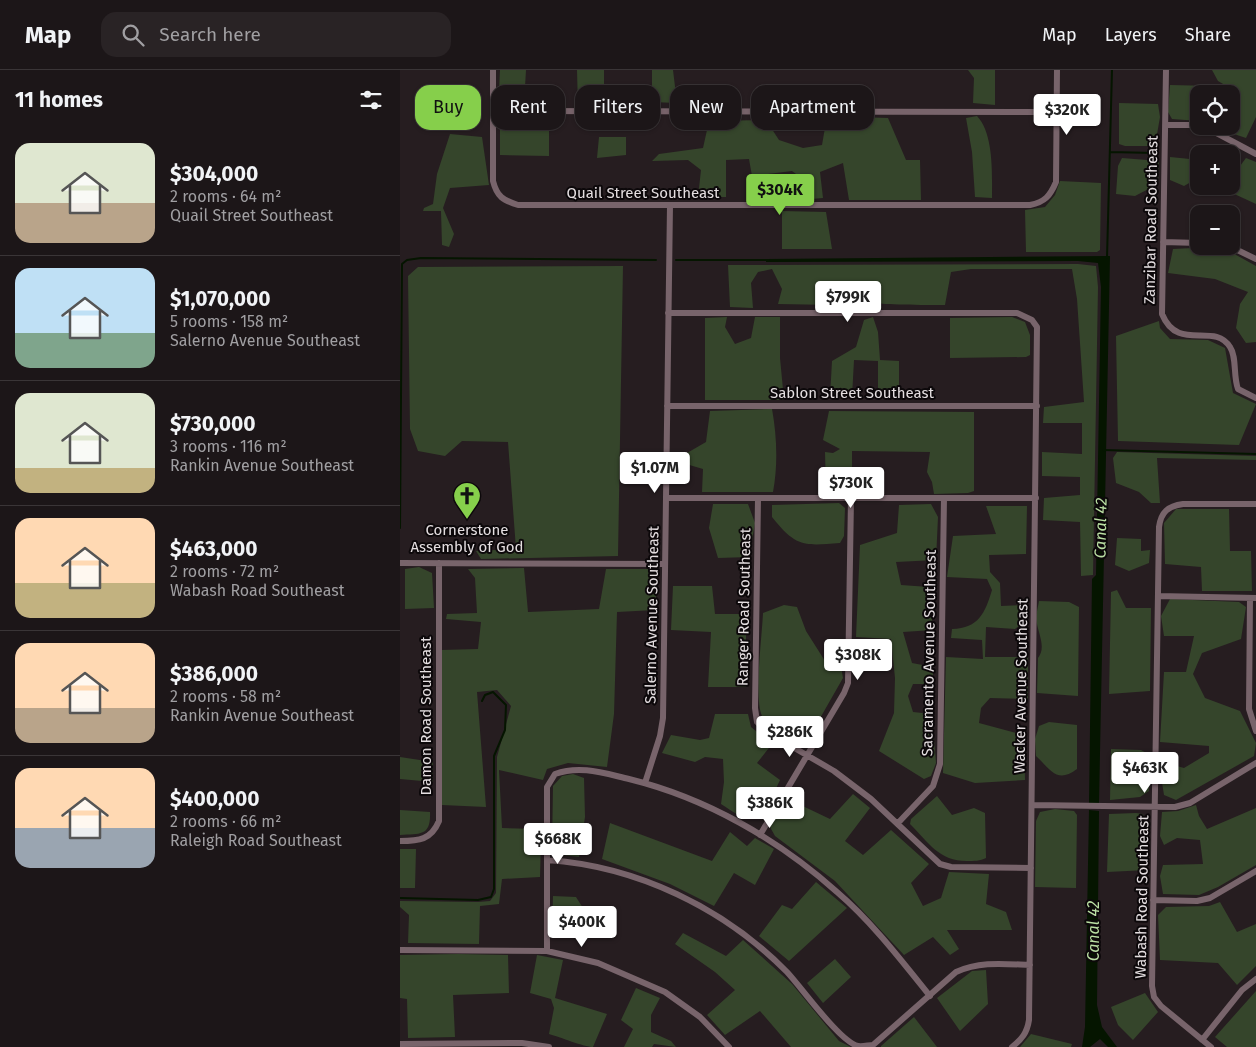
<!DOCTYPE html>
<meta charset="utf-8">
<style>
:root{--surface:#1c1618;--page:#292325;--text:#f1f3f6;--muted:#a09fa2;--line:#3a3537;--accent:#86cf4b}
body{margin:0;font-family:"Fira Sans",sans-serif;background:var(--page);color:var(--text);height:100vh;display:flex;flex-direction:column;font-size:19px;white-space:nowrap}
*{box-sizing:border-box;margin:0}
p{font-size:16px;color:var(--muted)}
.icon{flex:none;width:28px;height:28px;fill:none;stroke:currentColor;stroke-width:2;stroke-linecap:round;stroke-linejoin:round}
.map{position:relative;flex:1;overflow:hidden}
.panel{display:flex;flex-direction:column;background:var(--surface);width:400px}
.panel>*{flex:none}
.guide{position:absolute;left:15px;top:15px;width:475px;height:45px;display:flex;gap:10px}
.fabs{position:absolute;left:790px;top:15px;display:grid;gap:10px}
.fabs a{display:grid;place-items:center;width:50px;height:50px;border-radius:10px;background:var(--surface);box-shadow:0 1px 4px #0004,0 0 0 1px var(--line);font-size:25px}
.price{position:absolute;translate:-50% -42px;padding:0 11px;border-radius:5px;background:#fff;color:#222;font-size:16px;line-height:32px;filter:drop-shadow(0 1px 2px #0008)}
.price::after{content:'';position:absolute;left:50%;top:30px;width:15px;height:11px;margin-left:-8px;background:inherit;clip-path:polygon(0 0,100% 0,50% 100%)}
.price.selected{background:var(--accent);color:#111}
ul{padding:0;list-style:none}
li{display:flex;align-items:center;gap:15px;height:125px;padding:0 15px}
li+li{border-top:1px solid var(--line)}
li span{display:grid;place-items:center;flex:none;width:140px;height:100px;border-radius:15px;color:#555}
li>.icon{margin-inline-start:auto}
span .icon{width:60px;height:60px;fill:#fffc;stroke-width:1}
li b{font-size:21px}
h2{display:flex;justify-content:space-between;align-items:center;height:60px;padding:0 15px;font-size:21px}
.chip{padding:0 18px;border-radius:15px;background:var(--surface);box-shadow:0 1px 4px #0004,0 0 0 1px var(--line);font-size:18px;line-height:45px}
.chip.selected{background:var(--accent);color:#111}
header{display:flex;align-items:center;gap:30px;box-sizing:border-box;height:70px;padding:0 25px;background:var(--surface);border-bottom:1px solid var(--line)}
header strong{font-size:24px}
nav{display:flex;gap:28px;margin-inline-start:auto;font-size:18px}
.search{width:350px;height:45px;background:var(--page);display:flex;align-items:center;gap:12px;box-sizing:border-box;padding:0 18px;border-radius:15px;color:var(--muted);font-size:19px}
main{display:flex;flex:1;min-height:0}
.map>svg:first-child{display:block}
.green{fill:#35452b}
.water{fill:#051500}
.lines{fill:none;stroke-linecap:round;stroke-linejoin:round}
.stream{stroke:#051500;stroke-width:2}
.street{stroke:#78646b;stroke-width:6}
.labels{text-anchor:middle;stroke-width:4;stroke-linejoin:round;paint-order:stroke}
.street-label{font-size:15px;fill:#e4dee0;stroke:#0c080a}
.poi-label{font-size:15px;fill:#e4dee0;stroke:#0c080a}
.water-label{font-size:16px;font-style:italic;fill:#badfa3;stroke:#0c080a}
</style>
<header>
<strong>Map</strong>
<div class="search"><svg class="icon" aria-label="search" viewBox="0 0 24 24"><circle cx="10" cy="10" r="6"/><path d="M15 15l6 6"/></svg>Search here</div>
<nav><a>Map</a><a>Layers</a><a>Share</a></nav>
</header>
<main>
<section class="panel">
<h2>11 homes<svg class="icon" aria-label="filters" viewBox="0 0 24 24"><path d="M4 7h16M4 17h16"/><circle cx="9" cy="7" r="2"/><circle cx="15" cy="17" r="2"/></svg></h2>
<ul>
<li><span style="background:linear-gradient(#dfe7d0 60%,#b9a48a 0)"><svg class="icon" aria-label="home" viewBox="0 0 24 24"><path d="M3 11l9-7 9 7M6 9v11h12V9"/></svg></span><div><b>$304,000</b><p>2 rooms · 64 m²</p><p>Quail Street Southeast</p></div></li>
<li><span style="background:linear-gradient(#bfe0f5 65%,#7fa58c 0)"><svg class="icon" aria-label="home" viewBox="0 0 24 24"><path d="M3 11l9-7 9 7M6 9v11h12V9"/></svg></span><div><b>$1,070,000</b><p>5 rooms · 158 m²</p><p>Salerno Avenue Southeast</p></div></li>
<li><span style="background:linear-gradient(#dfe7d0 75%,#c2b280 0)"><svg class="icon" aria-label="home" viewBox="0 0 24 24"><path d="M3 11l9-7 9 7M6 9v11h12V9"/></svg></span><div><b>$730,000</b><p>3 rooms · 116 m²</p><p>Rankin Avenue Southeast</p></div></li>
<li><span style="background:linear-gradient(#ffd9b3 65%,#c2b280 0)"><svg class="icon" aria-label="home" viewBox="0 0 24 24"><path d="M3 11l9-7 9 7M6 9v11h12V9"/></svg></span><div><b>$463,000</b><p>2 rooms · 72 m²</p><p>Wabash Road Southeast</p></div></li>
<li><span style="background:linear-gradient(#ffd9b3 65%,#b9a48a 0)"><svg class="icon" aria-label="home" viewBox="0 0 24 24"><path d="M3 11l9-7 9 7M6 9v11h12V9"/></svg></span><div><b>$386,000</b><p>2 rooms · 58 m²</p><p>Rankin Avenue Southeast</p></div></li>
<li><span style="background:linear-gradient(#ffd9b3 60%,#9aa5b1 0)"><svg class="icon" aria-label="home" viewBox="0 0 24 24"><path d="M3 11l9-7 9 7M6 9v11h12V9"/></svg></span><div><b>$400,000</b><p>2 rooms · 66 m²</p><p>Raleigh Road Southeast</p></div></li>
</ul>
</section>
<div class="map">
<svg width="856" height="977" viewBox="0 0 856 977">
<rect width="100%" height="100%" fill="#261d20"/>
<path class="green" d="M100 0H126L124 34 116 35 103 31 99 22Z
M177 0H204V36L178 38Z
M252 0H273L277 33 252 32Z
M568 0H595V35L573 33 574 8Z
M812 0H856V47L846 68 822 60 823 56H831V32L835 21 818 11Z
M770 15 813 16 809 24H799V51L772 49 768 42Z
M719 33 758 34 760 47 755 76H725L719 74Z
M427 46 488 48 506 90H520L521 130H449L443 93 420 102 423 128 399 130 400 107 392 101 352 106 349 89 326 90V127H298L301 100 288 90 252 91 259 84 303 78 309 51 366 50 379 70 403 78 422 75Z
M577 46C594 64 592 104 592 128L575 127 572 82 566 48Z
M109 47 149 48V86L100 85V56Z
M50 64 82 67 89 115 50 118 43 138 54 164 49 177 42 175 41 141H23L24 138 33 134 37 104Z
M199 67H226V85L197 88Z
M770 87 790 89 791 112 784 116 770 110Z
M722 88 759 91 758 114 735 126 716 124 718 96Z
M846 88 856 92V134L830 122 831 108Z
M660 111 701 113 700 180 697 182H626L625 140 645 137 655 125Z
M382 141 426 142 432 179H382Z
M812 177 829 181 856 196V272L846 273 836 258 840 234 848 222 815 209 768 203 773 179Z
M678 194 696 196 698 217 693 505 681 506 680 452 643 450 644 428 680 425V407L642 406V382L682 384V353H643L644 337 684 332 677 229 672 199H571L551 202 545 235C535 235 483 235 479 233L480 216 470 211 457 217 449 232 434 235 378 234 382 219 372 199 358 202 351 213 353 238 330 237 328 195Z
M223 196 218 486 81 489 76 481 116 479 108 372 62 371 45 386 18 381 10 359 8 206 18 197Z
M327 247 325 257 335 274 351 268 355 247H380V288L384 330H305V248Z
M473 247 478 262 480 290 499 291V326L478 328V291L454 290 452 327H430L432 291 456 277 464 250Z
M612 247 625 252 630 265V285L626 287 550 288V248Z
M759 251 760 258 770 269 808 270 825 278 833 323 856 334 839 375 718 371 716 266Z
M372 339C377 366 378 396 373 422H302L303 399 286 394 287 383 306 372 310 341Z
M429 341 574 342V421L568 423 534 424 532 412 527 402 530 382 452 381V423H426L425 382 433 383 440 379 423 370Z
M717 382 856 386V390L757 388 760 433H751L739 422 716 413 713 388Z
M439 433 445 438 444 466 440 473C403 476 396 477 372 447V435Z
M313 434H348L355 453 349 487 318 488 309 458Z
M531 434 538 447 536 490 496 492 501 515 529 517 533 560 503 562 512 593 533 597V614H513L508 626 513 642 532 644 536 693 531 706 524 709 479 681 494 643 495 608 491 569 456 567 460 475 497 463 499 435Z
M586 436H627L626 484 589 485 590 502 600 513 601 536 628 535V548L615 559 586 557 585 587H628V629L590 628 581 638 579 653 624 665 625 710 575 713 543 703 546 587 583 589 582 570 551 568 552 559C579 558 585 543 592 520L587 509 547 507 553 466 596 464Z
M776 439H829L830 481H851L852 521H802L801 497 765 494 764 453Z
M717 468 741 469V481L750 480 749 493 729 501 715 495Z
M19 497 32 503 34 538 5 539V499Z
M124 498 128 542 199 539 206 499H251L257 512 255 540 217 542 214 644 207 697 168 693 147 699 143 710 99 700 102 758 136 759 141 769 140 807 102 809 99 834 80 836 79 874 8 873 9 845 0 837V831L78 832 90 831 96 823 97 687 111 636 97 620 77 622 86 737 42 735 41 580 78 579 81 552 46 549 47 544 77 543 75 508 68 499Z
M273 516H312L315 544H346V617H308L311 562 271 560Z
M717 520 726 538H751L750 621 709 624 711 522Z
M770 529 839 532 846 537 841 569 802 583 793 604 805 628 840 641 856 673 854 686 776 730 764 725 760 700 766 693 784 698 809 683V676L760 672 764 602H786L794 566H764L761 546Z
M639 531 669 532 679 537 678 626 637 623 638 588C646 578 639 565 637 554 635 548 638 537 639 531Z
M384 535 397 537 406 561 425 591 441 596 443 608 407 671C391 670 369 661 362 646 354 629 362 566 363 543Z
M315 644H348L351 657 372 674 357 693 380 710 362 748C345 752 335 743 321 734L324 712 323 689 305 687 295 692 262 683 271 665 300 670 309 668Z
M649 652 677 655V699C657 714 651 700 636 686L635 669 639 656Z
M711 679 741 680 750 685 749 721 740 727 710 730Z
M0 687 33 692V712L0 709Z
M173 704 184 708 185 747 179 787 155 784 152 778 153 716 162 706Z
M453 724 470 738 445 771 463 785 491 760 529 794 511 813 523 836 541 828 549 802 589 804 586 834 606 842 612 860H547L559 879 550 885 533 867 504 885 435 811 375 766 370 757 388 729 430 749Z
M537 726 552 745 574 738 585 743 586 788C580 791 574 791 567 791 539 791 529 773 510 754L511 749Z
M796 735 799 746 807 759 856 738V795L818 817 799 825 763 824 760 806 763 795 803 794 800 770 777 768 764 775 760 766 762 742 778 741Z
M655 739 674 741 677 745 676 818 635 817 636 751 640 742Z
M0 740 30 742C31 766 21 764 0 765Z
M736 743 743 744 748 756V800L707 802 709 744Z
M210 753 312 791 330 762 347 776 355 768 374 779 355 815 334 803 314 836 270 814 202 789Z
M0 779H16L15 818H0Z
M416 812 447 838 389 891 359 866 382 835 392 839Z
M153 826 176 827 183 838 196 841V849L174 844 161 861 152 860Z
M820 832 837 862 856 854V896L837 915 818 893 760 890 758 845 766 837 809 836Z
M283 863 326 886 343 870 392 914 439 971 451 977H391L360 941 325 965 307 945 335 920 315 902 275 874Z
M58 884 108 885 109 923 53 925 55 967 8 968 7 929 0 928V885Z
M137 885 163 890 155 928 207 944 193 977C184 977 160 967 149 964L154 938 151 929 130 923Z
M435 889 451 907 423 933 407 913Z
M586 900 588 934 560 961 537 928 572 901Z
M236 918 260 928 251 945V962L271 971 276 977 254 974 252 977H224L233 959 221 950Z
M856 921V977H827L815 967Z
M745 923 758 942 733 970 718 955 711 937Z
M514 947 537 977H481V976Z
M631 964 672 974 671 977H620Z"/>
<path class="water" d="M710 186 699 733H689L692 509 696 505 701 217 698 193 678 191 366 192V189Z
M689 740 699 741 697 935 702 957 717 977H708L700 969 690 977H682L685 957Z"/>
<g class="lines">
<path class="stream" d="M710 82 755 83
M707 188 712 0
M276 190H369
M703 380 856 384
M0 458 2 194 7 190 21 188 256 190
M0 828 78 830 91 827 94 819V686L105 660 106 635 93 622 85 625 82 631"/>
<path class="street" d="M93 0V111C97 127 103 130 118 135H630C645 132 650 126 656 112L657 0
M766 0 762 244C778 283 814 251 830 277 837 287 833 306 838 319L856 328
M93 41 657 42
M765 55H795L809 59 856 84
M763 172 799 173
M829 176 856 189
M268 243H617L632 250 637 257 629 950C627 963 622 969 612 977
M267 336H637
M266 428H636
M358 428 355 638 357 652 367 662 434 701 471 729 540 794 551 797 631 798
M0 493 265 494
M758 526 856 528
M850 528 849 639 856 661
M245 713 260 666 263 648 270 135
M632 735 775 737 790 733 856 693
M498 753 533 716 540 694 544 428
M360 765 444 623 448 613 451 428
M0 771C19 771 31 770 39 751V493
M147 790C237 796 324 838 387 902 402 918 440 972 458 976 462 977 469 975 473 975L556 902C580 891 604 894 630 895
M753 830 797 831 810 828 856 801
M0 880 147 881 198 893 265 922 300 947 329 977
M147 881V717L155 704C180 695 203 703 229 709 306 728 378 769 437 822 472 852 501 890 530 926
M802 970 842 920 856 909
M0 974 122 973 149 977
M811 977 761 936 754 927 752 916 759 457C761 442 768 436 783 434H856"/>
</g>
<defs>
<symbol id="church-pin" viewBox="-11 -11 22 30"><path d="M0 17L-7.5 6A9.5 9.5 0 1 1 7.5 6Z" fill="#86cf4b" stroke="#0c080a"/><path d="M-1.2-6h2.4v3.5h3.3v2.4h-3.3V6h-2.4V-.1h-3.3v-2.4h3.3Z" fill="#111"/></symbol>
</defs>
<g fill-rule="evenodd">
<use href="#church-pin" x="51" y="410" width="32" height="43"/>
</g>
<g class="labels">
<g class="street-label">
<text x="243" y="128">Quail Street Southeast</text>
<text transform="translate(751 150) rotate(-89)" y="5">Zanzibar Road Southeast</text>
<text x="452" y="328">Sablon Street Southeast</text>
<text transform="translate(344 537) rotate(-89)" y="5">Ranger Road Southeast</text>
<text transform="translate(252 545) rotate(-89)" y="5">Salerno Avenue Southeast</text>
<text transform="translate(529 583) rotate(-89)" y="5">Sacramento Avenue Southeast</text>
<text transform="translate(621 616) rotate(-89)" y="5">Wacker Avenue Southeast</text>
<text transform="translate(26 646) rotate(-90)" y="5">Damon Road Southeast</text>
<text transform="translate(742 827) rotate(-89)" y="5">Wabash Road Southeast</text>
</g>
<g class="poi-label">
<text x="67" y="465">Cornerstone<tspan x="67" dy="17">Assembly of God</tspan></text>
</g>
<g class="water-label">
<text transform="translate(700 458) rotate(-89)" y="6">Canal 42</text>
<text transform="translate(693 861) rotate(-90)" y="6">Canal 42</text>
</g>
</g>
</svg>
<div class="fabs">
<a><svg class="icon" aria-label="locate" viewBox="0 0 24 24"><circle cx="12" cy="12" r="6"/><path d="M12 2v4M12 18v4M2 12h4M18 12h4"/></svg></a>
<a>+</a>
<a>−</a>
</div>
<b class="price" style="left:667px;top:66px">$320K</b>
<b class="price selected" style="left:380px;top:146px">$304K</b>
<b class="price" style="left:448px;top:253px">$799K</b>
<b class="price" style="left:255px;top:424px">$1.07M</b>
<b class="price" style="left:451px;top:439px">$730K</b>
<b class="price" style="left:458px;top:611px">$308K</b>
<b class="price" style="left:390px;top:688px">$286K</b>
<b class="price" style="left:745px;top:724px">$463K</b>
<b class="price" style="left:370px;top:759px">$386K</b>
<b class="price" style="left:158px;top:795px">$668K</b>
<b class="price" style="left:182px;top:878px">$400K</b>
<div class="guide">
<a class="chip selected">Buy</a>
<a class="chip">Rent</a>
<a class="chip">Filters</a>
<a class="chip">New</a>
<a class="chip">Apartment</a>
</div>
</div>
</main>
